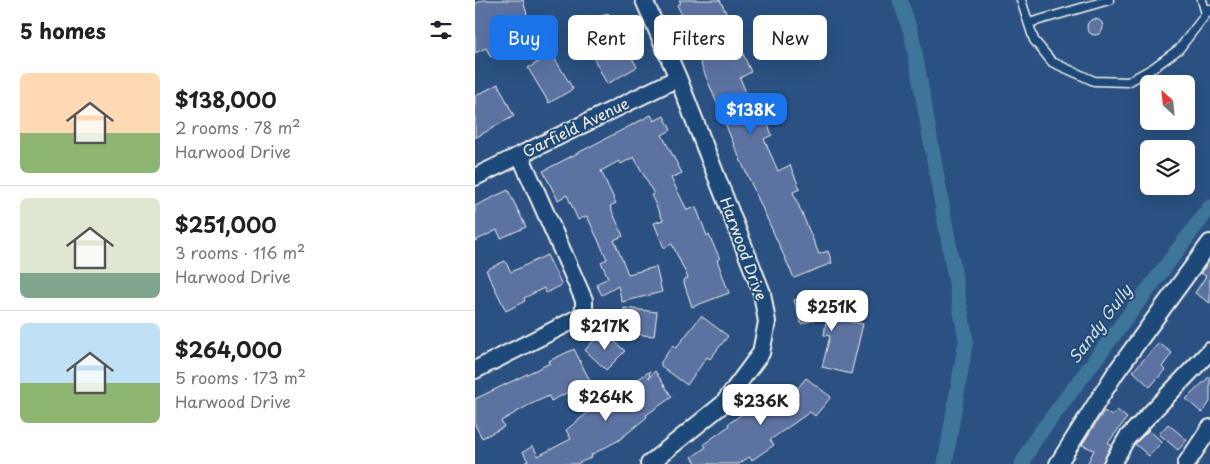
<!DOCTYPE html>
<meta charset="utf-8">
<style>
:root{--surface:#fff;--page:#f6f6f6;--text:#202124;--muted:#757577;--line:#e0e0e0;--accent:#1a73e8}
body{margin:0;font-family:"Playpen Sans",sans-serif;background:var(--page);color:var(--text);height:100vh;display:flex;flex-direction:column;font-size:19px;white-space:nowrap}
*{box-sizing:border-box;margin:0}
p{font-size:16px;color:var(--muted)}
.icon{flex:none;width:28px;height:28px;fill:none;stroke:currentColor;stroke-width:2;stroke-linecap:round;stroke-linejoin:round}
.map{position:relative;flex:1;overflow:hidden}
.sheet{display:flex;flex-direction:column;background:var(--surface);width:475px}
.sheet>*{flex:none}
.banner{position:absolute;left:15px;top:15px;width:475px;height:45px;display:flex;gap:10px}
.needle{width:32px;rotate:333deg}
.fabs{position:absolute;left:665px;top:75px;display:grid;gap:10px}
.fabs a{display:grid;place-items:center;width:55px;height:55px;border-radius:8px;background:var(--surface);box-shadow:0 5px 20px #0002;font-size:25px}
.price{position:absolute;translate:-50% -42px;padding:0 11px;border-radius:10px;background:#fff;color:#222;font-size:16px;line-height:32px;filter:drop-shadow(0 1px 2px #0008)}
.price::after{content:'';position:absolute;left:50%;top:30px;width:15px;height:11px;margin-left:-8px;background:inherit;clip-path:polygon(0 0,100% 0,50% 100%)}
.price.on{background:var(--accent);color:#fff}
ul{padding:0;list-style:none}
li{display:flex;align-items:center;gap:15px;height:125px;padding:0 20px}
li+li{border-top:1px solid var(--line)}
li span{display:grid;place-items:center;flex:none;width:140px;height:100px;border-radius:8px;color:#555}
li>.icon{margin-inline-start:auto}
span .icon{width:60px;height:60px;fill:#fffc;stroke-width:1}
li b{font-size:21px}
h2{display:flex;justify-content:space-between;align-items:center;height:60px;padding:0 20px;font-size:21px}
.pill{padding:0 18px;border-radius:8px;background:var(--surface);box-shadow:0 5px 20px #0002;font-size:18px;line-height:45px}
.pill.on{background:var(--accent);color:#fff}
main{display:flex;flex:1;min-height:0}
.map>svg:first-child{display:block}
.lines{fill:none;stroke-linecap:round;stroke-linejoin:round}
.canal{stroke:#3e7698;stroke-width:15}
.building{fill:#5b72a1;stroke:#f4f1e8}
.service-casing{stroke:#f4f1e8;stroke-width:11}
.minor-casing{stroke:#f4f1e8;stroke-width:20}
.service{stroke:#1f4a7a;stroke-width:8}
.minor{stroke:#1f4a7a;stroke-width:16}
.labels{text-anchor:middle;stroke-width:4;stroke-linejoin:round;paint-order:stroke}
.street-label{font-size:15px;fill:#f4f1e8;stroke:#1f4a7a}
.water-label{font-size:16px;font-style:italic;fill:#d9dfdc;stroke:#1f4a7a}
</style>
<main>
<section class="sheet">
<h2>5 homes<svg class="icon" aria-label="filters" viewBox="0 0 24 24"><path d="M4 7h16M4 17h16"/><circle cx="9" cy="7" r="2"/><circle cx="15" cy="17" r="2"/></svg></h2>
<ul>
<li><span style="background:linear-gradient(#ffd9b3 60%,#8fb573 0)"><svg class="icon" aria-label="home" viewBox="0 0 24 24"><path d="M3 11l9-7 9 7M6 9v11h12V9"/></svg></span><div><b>$138,000</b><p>2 rooms · 78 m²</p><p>Harwood Drive</p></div></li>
<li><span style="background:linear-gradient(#dfe7d0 75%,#7fa58c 0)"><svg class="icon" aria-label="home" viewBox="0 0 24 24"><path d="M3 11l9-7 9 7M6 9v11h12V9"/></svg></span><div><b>$251,000</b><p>3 rooms · 116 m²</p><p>Harwood Drive</p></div></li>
<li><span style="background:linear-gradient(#bfe0f5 60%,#8fb573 0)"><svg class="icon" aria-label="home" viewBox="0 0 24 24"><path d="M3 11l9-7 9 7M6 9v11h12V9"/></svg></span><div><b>$264,000</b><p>5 rooms · 173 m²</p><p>Harwood Drive</p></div></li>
</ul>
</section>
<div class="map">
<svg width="735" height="464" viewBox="0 0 735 464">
<rect width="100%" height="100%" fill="#2a5182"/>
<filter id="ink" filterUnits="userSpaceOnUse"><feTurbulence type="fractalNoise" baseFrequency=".02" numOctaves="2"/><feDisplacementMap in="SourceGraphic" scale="10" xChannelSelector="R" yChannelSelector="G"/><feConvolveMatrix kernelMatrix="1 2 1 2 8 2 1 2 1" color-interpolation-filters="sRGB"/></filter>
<g filter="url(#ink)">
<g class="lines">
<path class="canal" d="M425 0 437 36 491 340 470 464
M547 464 559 441 735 207"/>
</g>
<path class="building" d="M8 0H48L55 25 29 33 36 45 16 57 11 48 0 53V4Z
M204 0H245L254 19 245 22 254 49 264 45 276 72 265 78 279 112 287 109 297 135 289 139 303 171 315 165 325 189 318 192 344 254 353 251 357 263 319 278 261 150 223 57 212 25 202 5 206 3Z
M133 13 162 67 132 84 103 28Z
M612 27a8 8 0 1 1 16 0a8 8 0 1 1-16 0Z
M77 54 98 89 74 103 53 68Z
M23 84 39 116 0 138V96Z
M176 115 179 121 189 116 196 130 187 135 207 173 196 178 212 210 221 207 232 236 234 235 245 259 242 260 254 293 217 307 208 280 213 278 197 244 189 248 179 223 188 220 176 195 179 194 159 157 146 164 144 161 126 171 141 203 135 206 148 236 139 240 153 274 181 267 187 292 147 302 143 286 127 295 121 284 133 278 126 262 132 259 112 216 103 220 92 195 83 200 68 171Z
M33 190 51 227 26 238 22 230 0 241V206Z
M72 255 87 285 71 293 69 288 49 298 50 301 31 311 11 270 30 261 36 272Z
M735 260V303L720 293 731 276 726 273Z
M356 292 364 320 388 324 376 374 347 367 355 336 349 335 352 316 326 324 319 300 345 293 347 301 355 299Z
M149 308 182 312 179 336 147 333Z
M226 316 253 336 235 359 232 357 212 385 186 366V362L198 345 201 348Z
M126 333H130L150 351 131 370 110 350Z
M684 343 697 353 687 367 690 370 675 387 658 371Z
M99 349 115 381 76 401 74 396 54 405 26 421 29 427 7 438 0 425V399L75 363 74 361Z
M175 371 174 378 180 371 197 397 171 415 172 417 144 440 116 455 117 457 102 464H47L53 461 48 452 58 446 63 456 96 439 91 430 148 385 150 388Z
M735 376V402L727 413 711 399Z
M331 378 356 397 340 416 335 412 295 440 299 445 277 460 274 457 264 464H222L217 457 231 447 229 444 254 426 253 424 300 391 309 405Z
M642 410 652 418 633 443 636 445 627 464H612L619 450 607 445 608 443 629 411 637 416Z
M693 424 712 440 703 450 684 434Z
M674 430 687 442 674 456 660 444Z"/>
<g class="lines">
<defs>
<path id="service" d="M546 0 559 40 577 62 619 81 653 82 678 68 704 49 735 9
M727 0 731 14
M554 23 634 0"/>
<path id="minor" d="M169 0 203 78 287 293 292 322 286 353 248 404 174 464
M0 177 203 78
M0 370 105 317 109 310V300L45 155
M583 464 641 372 735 243
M637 464 652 438 735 351
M711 464 735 428"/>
</defs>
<use href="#service" class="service-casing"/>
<use href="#minor" class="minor-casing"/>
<use href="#service" class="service"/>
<use href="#minor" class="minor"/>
</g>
</g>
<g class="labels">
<g class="street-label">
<text transform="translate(101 128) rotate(-26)" y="5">Garfield Avenue</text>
<text transform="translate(268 249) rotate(70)" y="5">Harwood Drive</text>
</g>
<g class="water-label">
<text transform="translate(625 324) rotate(-53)" y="6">Sandy Gully</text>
</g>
</g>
</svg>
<div class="fabs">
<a><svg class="needle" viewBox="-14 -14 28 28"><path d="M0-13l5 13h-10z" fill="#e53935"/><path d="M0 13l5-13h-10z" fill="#757577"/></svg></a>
<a><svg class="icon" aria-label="layers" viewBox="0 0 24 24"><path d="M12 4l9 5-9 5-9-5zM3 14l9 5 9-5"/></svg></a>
</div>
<b class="price on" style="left:276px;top:135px">$138K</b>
<b class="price" style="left:357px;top:332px">$251K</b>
<b class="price" style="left:130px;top:351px">$217K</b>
<b class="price" style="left:131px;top:422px">$264K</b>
<b class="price" style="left:286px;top:426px">$236K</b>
<div class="banner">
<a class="pill on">Buy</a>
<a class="pill">Rent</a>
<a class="pill">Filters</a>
<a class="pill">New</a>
</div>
</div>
</main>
